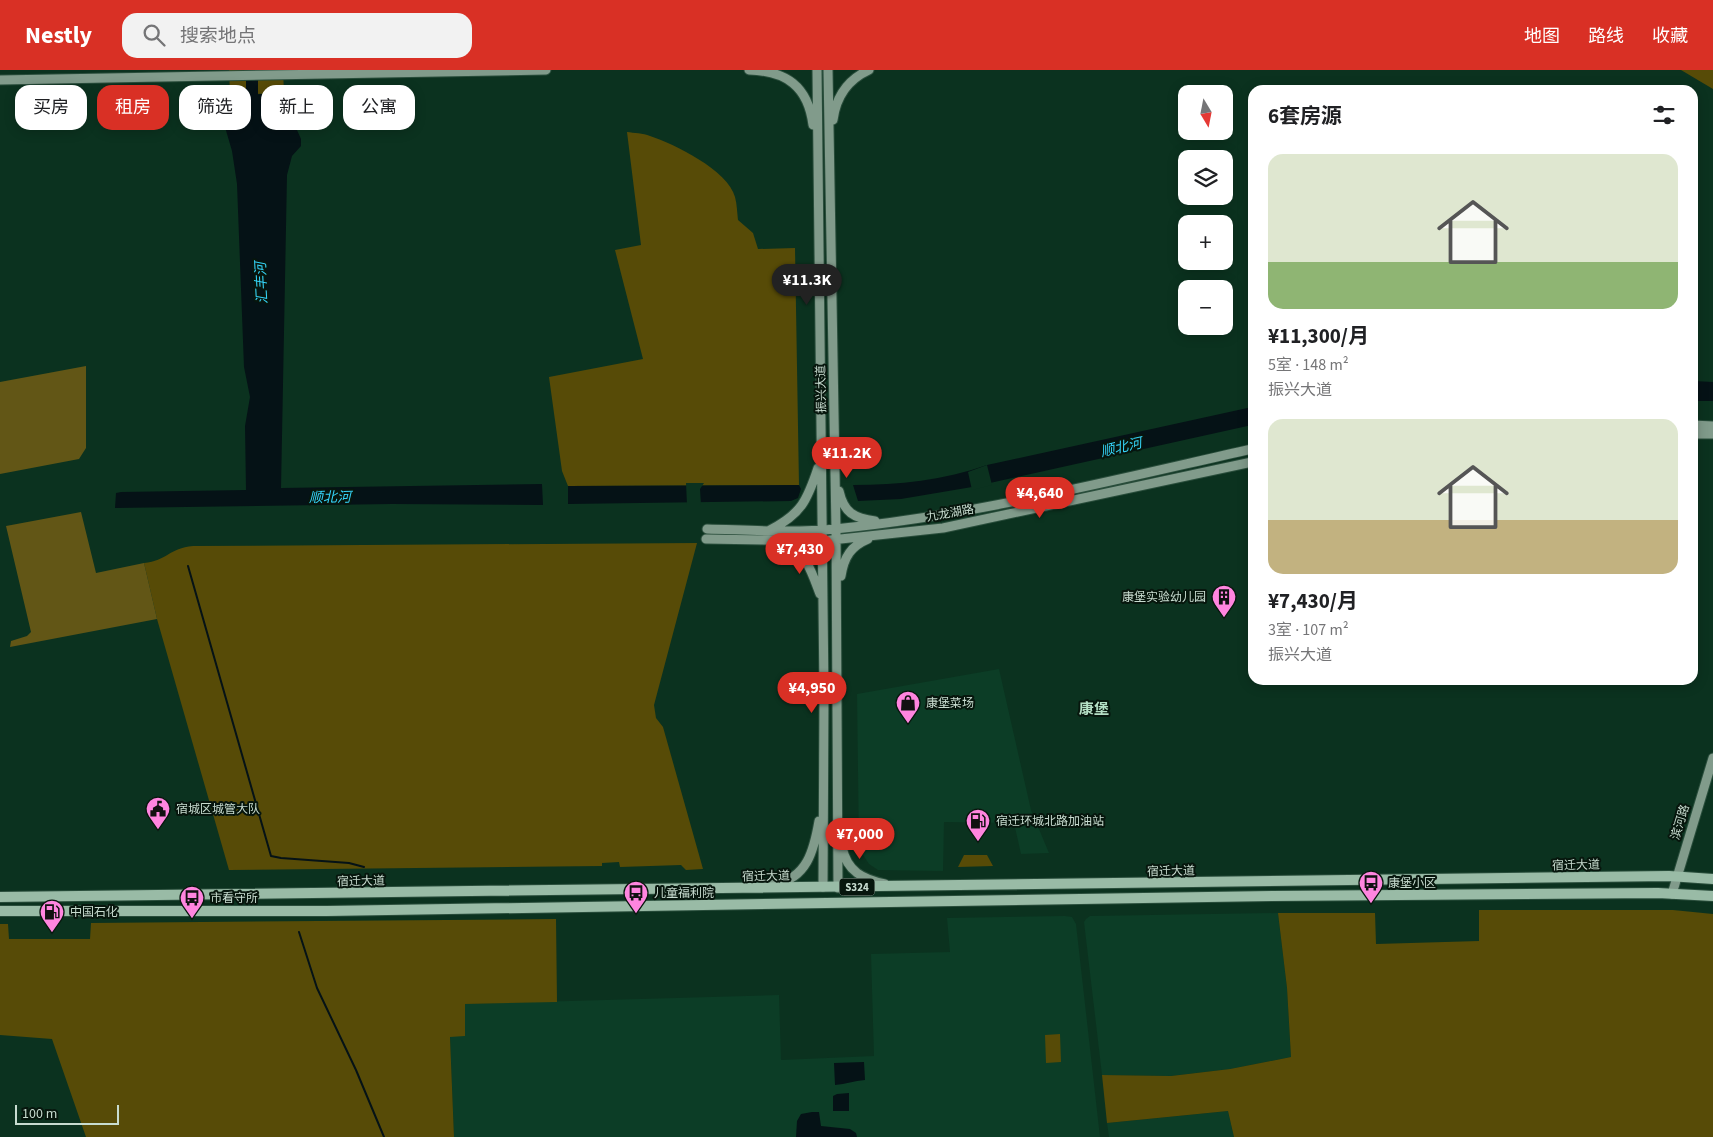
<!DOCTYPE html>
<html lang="zh">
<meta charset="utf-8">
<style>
:root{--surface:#fff;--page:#f2f2f2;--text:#202124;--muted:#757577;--accent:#d93025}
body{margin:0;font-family:"Source Sans 3","Noto Sans SC",sans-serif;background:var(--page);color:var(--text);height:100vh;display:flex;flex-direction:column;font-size:19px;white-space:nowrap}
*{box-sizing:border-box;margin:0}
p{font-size:16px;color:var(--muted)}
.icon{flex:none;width:28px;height:28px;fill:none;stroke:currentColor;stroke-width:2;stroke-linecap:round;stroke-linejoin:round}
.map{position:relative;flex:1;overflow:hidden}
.panel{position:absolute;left:1248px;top:15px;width:450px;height:600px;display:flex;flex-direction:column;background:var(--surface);border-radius:15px;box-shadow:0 2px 12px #0003}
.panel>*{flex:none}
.guide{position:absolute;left:15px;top:15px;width:475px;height:45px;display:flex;gap:10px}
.needle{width:32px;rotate:170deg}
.fabs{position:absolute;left:1178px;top:15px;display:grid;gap:10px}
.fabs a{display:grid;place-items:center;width:55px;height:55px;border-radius:10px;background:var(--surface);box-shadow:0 2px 12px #0003;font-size:25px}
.scale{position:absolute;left:15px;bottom:12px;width:104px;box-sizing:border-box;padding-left:5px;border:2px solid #c8dcd0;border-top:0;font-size:14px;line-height:18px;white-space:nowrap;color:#c8dcd0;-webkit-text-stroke:4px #07160d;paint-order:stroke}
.price{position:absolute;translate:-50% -42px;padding:0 11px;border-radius:18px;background:var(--accent);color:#fff;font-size:16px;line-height:32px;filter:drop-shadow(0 1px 2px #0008)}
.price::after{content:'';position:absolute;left:50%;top:30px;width:15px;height:11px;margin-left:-8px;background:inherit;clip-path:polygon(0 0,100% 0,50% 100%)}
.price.on{background:#222;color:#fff}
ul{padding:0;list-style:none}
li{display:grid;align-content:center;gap:10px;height:265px;padding:0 20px}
li span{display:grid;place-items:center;height:155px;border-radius:15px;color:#555}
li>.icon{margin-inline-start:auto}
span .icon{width:90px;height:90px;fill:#fffc;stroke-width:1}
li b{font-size:21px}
h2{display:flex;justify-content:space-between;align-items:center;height:60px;padding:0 20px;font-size:21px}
.tag{padding:0 18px;border-radius:15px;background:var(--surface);box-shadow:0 2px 12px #0003;font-size:18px;line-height:45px}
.tag.on{background:var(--accent);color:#fff}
header{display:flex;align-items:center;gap:30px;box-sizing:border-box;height:70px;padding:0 25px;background:var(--accent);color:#fff}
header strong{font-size:24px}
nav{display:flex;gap:28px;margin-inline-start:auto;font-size:18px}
.search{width:350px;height:45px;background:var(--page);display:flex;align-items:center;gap:12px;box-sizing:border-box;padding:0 18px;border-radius:15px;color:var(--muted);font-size:19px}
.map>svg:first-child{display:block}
.built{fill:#0c3d26}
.green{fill:#574b07}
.forest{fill:#625616}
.water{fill:#051216}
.pier{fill:#0b321f}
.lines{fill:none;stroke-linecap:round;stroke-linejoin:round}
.stream{stroke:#051216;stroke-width:2}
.river{stroke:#051216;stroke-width:12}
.secondary-casing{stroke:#294d3b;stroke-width:11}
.primary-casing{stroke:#294d3b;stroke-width:12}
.secondary{stroke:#819b8b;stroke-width:9}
.primary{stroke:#99bba6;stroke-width:10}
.labels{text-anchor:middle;stroke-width:4;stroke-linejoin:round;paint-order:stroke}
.shield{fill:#07160d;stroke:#8ea196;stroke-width:1}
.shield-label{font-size:11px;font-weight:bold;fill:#c8dcd0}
.street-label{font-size:12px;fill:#c8dcd0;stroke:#07160d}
.poi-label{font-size:12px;fill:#c8dcd0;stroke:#07160d;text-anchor:start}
.water-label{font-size:14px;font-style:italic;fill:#35d3f8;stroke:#07160d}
.quarter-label{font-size:15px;font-weight:bold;fill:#b5dfc5;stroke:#07160d}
</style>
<header>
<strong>Nestly</strong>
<div class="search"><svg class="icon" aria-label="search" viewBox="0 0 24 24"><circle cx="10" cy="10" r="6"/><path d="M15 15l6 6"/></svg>搜索地点</div>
<nav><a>地图</a><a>路线</a><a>收藏</a></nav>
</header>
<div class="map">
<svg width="1713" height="1067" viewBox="0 0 1713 1067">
<rect width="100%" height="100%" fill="#0b321f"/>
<path class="built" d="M999 599 1031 740 1049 783 1021 784 1014 753 944 752 943 801 878 800 869 794 859 779 857 624Z
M1278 843 1287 918 1291 987 1230 999 1171 1006 1102 1005 1084 852 1086 849 1090 846Z
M1065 846 1072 847 1076 854 1100 1067H454L450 966 465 965V934L779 925 781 990 874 986 871 884 950 882 947 848Z
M1228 1041 1234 1067H1109L1107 1053Z"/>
<path class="green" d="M229 0H283L284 23 230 25Z
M1681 0H1713V19Z
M627 62C634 63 643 63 650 66 674 74 728 100 735 127 737 134 737 142 738 150L753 163 758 179 795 178 799 415 568 416 562 401 549 307 643 289 615 180 641 175Z
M697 473 654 635 656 648 663 657 703 799 686 800 681 795 620 797 619 792 602 793V796L229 800 157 549 144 493C167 491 169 478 193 476Z
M964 785H987L993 796 958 797Z
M1479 840H1673L1713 844V1067H1234L1228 1041 1107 1053 1102 1005 1171 1006 1230 999 1291 987 1287 918 1278 843H1375L1376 874 1479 871Z
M556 849 557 932 465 934V966L450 967 454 1067H86L52 969 0 965V854H8L9 869H90L91 853Z
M1060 964 1061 992 1046 993 1045 965Z"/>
<path class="forest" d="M86 296V378L79 389 0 404V312Z
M81 442 96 503 144 493 157 549 10 577 11 571 27 566 31 562 6 456Z"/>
<path class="water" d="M284 23 292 32 293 51 301 69V76L292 86 287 105 281 418 542 414 543 435 392 434 115 438 116 423 121 422 246 420 245 356 250 327 244 297 237 114 232 81 225 57 224 26Z
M1693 311 1713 312V331H1693Z
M1252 337V355L972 417 901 429 858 431 853 415C899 415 944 410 987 395Z
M799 415 801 419 798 428 791 431 568 434V416Z
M864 992 865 1010C854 1011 846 1014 835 1015L834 993Z
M849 1023V1041H833V1026L837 1024Z
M812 1042H819L821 1056 850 1059 856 1063 857 1067H796L797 1051 801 1044Z"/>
<path class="pier" d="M987 395 992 415 972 420 968 402Z
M686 413H704L700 419 701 435H687Z"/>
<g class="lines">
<path class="stream" d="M188 496 271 786 281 788 349 793 364 797
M299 862 317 918 356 1000 384 1067"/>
<path class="river" d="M252 39V0"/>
<defs>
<path id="secondary" d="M749 0C786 1 808 16 813 55
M817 0 824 623 823 817
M828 0 836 459 838 818
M0 10 546 0
M833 50C836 27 847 10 869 0
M1692 355 1713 356
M1692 364H1713
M839 421C844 443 854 448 875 451
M707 459C749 460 793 463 835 459 976 445 1114 410 1252 379
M770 460C801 444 807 431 818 398
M706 469 822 471 943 458 1252 392
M784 470C807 485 811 500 820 524
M841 506C844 487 851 476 868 469
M842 777C847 802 863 809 885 814
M774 814C807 809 814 780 819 751
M1672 824 1713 688"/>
<path id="primary" d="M0 827 1669 806 1713 809
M0 841H327L1272 826 1658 823 1713 826"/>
</defs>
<use href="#secondary" class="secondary-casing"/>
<use href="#primary" class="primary-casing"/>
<use href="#secondary" class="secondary"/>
<use href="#primary" class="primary"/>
</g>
<defs>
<symbol id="building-pin" viewBox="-11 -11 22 30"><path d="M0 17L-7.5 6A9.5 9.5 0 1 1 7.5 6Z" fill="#ff85df" stroke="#07160d"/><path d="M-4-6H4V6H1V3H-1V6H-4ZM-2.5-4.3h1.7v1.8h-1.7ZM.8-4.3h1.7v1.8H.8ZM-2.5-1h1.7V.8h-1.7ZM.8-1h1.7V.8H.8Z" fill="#111"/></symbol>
<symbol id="shop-pin" viewBox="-11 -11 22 30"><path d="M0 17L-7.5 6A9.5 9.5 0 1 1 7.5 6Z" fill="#ff85df" stroke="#07160d"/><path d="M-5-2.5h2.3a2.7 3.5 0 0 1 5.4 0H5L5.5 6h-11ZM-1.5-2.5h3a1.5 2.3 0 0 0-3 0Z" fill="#111"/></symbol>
<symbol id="civic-pin" viewBox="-11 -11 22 30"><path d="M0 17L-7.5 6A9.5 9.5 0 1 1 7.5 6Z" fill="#ff85df" stroke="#07160d"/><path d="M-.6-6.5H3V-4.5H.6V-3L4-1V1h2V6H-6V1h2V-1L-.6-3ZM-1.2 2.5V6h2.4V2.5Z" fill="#111"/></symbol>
<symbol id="fuel-pin" viewBox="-11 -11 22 30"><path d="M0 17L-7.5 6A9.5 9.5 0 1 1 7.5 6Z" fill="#ff85df" stroke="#07160d"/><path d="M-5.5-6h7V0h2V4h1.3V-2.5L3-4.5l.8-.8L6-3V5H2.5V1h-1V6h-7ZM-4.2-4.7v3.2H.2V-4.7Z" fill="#111"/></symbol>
<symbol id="bus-pin" viewBox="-11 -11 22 30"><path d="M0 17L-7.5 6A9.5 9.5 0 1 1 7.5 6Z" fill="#ff85df" stroke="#07160d"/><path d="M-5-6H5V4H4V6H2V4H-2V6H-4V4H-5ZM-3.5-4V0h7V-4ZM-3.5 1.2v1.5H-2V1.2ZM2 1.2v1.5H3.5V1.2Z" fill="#111"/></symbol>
</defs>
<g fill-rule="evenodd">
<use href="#building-pin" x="1210" y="513" width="28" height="38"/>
<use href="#shop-pin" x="894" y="619" width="28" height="38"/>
<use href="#civic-pin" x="144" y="725" width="28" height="38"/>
<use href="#fuel-pin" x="964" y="737" width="28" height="38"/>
<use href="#bus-pin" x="1357" y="799" width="28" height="38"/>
<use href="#bus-pin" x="622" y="809" width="28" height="38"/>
<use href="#bus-pin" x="178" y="814" width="28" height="38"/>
<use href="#fuel-pin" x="38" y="828" width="28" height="38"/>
</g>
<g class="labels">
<rect class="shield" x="839.5" y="808.5" width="35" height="17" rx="4"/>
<g class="shield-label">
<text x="857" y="821">S324</text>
</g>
<g class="street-label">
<text transform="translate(821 319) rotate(-91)" y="4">振兴大道</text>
<text transform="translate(950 443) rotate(-10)" y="4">九龙湖路</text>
<text transform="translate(1680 752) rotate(-73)" y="4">滨河路</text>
<text transform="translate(1576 795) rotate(-1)" y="4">宿迁大道</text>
<text transform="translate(1171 801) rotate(-1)" y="4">宿迁大道</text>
<text transform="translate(766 806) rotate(-1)" y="4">宿迁大道</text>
<text transform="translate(361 811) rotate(-1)" y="4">宿迁大道</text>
</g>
<g class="poi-label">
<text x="1206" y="531" text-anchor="end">康堡实验幼儿园</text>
<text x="926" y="637">康堡菜场</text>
<text x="176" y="743">宿城区城管大队</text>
<text x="996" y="755">宿迁环城北路加油站</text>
<text x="1388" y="817">康堡小区</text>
<text x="654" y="827">儿童福利院</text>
<text x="210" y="832">市看守所</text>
<text x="70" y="846">中国石化</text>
</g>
<g class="water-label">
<text transform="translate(261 213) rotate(-93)" y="5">汇丰河</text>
<text transform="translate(1121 377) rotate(-13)" y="5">顺北河</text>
<text transform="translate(330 427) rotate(-1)" y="5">顺北河</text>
</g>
<g class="quarter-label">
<text x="1094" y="644">康堡</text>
</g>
</g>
</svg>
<div class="fabs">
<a><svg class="needle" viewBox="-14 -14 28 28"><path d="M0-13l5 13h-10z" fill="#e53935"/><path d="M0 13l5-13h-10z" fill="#757577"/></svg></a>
<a><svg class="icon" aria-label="layers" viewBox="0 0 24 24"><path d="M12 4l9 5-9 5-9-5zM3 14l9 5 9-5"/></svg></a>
<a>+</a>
<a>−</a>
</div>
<div class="scale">100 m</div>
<b class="price on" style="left:807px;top:236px">¥11.3K</b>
<b class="price" style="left:847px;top:409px">¥11.2K</b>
<b class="price" style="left:1040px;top:449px">¥4,640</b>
<b class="price" style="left:800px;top:505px">¥7,430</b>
<b class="price" style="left:812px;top:644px">¥4,950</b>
<b class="price" style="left:860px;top:790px">¥7,000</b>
<div class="guide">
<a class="tag">买房</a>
<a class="tag on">租房</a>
<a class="tag">筛选</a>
<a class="tag">新上</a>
<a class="tag">公寓</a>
</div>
<section class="panel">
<h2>6套房源<svg class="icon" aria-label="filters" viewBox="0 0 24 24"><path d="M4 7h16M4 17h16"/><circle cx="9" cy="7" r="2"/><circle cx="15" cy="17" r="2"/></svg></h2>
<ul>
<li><span style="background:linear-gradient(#dfe7d0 70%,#8fb573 0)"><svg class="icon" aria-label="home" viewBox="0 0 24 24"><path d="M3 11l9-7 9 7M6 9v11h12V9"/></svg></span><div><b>¥11,300/月</b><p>5室 · 148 m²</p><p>振兴大道</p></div></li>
<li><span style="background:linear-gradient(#dfe7d0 65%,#c2b280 0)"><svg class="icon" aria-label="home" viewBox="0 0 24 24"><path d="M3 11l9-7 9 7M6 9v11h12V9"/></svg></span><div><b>¥7,430/月</b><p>3室 · 107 m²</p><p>振兴大道</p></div></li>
</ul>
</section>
</div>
